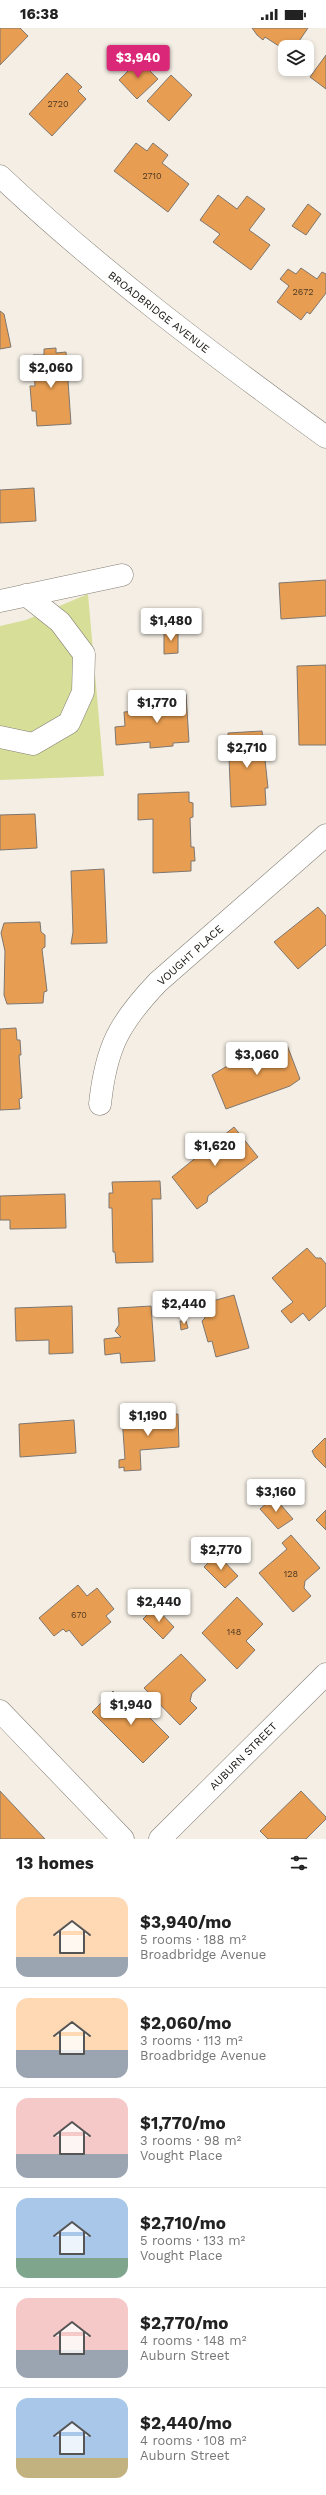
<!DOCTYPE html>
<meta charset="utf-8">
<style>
:root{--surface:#fff;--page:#f2f2f2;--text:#222;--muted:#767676;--line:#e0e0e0;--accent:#db2777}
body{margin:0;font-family:"Work Sans",sans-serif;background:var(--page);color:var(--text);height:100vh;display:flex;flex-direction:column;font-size:15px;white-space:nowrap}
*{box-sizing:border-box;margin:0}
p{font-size:13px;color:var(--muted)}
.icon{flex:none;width:22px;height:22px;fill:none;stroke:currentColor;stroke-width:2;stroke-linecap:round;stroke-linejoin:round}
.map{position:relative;height:1811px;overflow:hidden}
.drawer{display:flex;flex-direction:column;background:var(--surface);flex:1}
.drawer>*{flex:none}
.tools{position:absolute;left:278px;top:12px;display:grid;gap:8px}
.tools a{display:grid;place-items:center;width:36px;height:36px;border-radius:8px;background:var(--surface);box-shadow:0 2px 6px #0003;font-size:20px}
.price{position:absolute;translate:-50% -34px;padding:0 9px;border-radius:4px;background:#fff;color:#222;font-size:13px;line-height:26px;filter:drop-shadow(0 1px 2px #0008)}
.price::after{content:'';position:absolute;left:50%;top:24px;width:12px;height:9px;margin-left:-6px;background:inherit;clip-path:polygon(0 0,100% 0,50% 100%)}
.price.selected{background:var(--accent);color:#fff}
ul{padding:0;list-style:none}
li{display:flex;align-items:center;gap:12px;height:100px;padding:0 16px}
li+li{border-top:1px solid var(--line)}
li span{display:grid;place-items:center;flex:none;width:112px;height:80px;border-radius:12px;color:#555}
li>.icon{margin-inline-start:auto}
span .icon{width:48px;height:48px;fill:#fffc;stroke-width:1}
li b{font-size:17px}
h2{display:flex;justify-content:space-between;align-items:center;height:48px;padding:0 16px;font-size:17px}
.status{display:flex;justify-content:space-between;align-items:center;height:28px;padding:0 20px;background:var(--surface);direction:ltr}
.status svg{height:11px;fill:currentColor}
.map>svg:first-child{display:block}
.green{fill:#d7de98}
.building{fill:#e89e52;stroke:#7f766f}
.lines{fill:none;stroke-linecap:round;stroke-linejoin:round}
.minor-casing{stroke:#847f75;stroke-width:23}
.major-casing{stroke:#847f75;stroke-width:23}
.minor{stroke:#fff;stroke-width:22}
.major{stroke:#fff;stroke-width:22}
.labels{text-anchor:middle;stroke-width:3;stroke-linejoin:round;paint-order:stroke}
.number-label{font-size:9px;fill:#4c3822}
.street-label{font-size:11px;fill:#181612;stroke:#fff}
</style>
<div class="status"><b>16:38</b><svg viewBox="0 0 49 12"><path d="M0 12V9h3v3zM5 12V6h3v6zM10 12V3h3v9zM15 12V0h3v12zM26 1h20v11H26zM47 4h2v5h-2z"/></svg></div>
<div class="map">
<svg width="326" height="1811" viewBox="0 0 326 1811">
<rect width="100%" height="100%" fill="#f4eee4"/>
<path class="green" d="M88 566 104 748 0 752V598L26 592Z"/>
<path class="building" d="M0 0H20L28 8 0 37Z
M252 0H308L295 19H285V22L265 9 263 12 257 7Z
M326 27V61L310 49Z
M139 32 158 51 137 71 119 52Z
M67 45 82 59 78 63 86 71 52 108 29 86Z
M171 47 192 67 169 93 147 73Z
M136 115 147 123 153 115 168 127 162 135 189 156 168 184 114 143Z
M218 167 237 181 247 168 265 181 249 202 270 217 251 242 213 214 220 206 200 192Z
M308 176 321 186 306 207 292 198Z
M301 240 317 251 322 244 326 246V265L310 286 307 284 301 292 277 274 289 258 280 251 288 241 296 246Z
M0 283 4 286 11 319 0 321Z
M56 320V325L66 324 71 396 37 398 36 383H32L30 358H35L33 327H44V321Z
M34 460 36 493 0 495V462Z
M326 552V588L281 591 279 555Z
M164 603H178V625L164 626Z
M326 637V717H299L297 638Z
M186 666 189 714 173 715V718L150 720V714L116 717 115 699 125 698 124 684 161 681V668Z
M262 703 268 760H265L266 777 231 779 228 705Z
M189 764V774L193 775V789L190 790 191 819H194L195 833H191V843L153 845V791L138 792V766Z
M35 786 37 820 0 822V787Z
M104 841 107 915 71 916 73 904 71 843Z
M318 879 326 888V917L298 941 274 914Z
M40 894 41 904 45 907V919L42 921 47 963 44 964 43 975 7 976 4 967 5 923 1 905 4 895Z
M16 1000 17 1012H20L21 1027H19L22 1070 19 1071 20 1081 0 1082V1001Z
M287 1017 300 1051 290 1058 226 1081 212 1047 234 1034 237 1036 274 1018Z
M234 1099 258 1129 208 1168 207 1174 197 1181 172 1149Z
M160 1153 161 1171H152L153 1234 116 1235 115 1224H113L112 1180H109V1165H113L112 1154Z
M65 1166 66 1200 10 1201V1192H0V1168Z
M307 1220 316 1230H321L326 1236V1278L309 1293 303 1285 291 1295 281 1283 293 1274 272 1250Z
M234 1267 249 1320 216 1329 212 1313 208 1314 202 1293 205 1290 202 1276Z
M72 1278 73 1325 49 1326V1312L16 1313 15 1280Z
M151 1278 155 1333 121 1335 120 1325 105 1327 104 1311 121 1309 115 1303 119 1297 118 1280Z
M180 1293H186L188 1300 181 1302Z
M178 1386 179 1419 140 1422 141 1442 124 1443V1439L119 1440V1432L125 1431 122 1389Z
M74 1392 76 1425 20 1429 19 1396Z
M325 1410 326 1411V1440L315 1429 312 1423Z
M274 1469 293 1491 278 1501 260 1481Z
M326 1482V1502L316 1492Z
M291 1507 320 1540 305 1553 304 1560 311 1568 293 1584 259 1545 287 1521 282 1515Z
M217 1526 238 1548 225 1560 204 1539Z
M78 1557 87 1568 97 1560 114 1581 106 1588 111 1594 82 1618 69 1602 66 1604 63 1601 54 1608 39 1590Z
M167 1566 172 1572 163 1579 158 1573Z
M237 1569 263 1596 246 1613 255 1622 237 1641 202 1605Z
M155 1579 174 1599 163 1611 143 1591Z
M181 1626 206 1652 192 1665 190 1673 197 1680 180 1697 144 1660Z
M113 1663 124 1674 129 1669 169 1709 143 1735 92 1684Z
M0 1763 45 1811H0Z
M301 1763 326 1789V1791L306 1811H268L260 1803Z"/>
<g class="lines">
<defs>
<path id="minor" d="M0 573 122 547
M0 709 33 716 69 695 83 664 84 626 60 594 26 567
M100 1076C106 1019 119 995 158 954L326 807
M0 1683 123 1811
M160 1811 326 1646"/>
<path id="major" d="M0 148C102 244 213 327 326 409"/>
</defs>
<use href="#minor" class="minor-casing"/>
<use href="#major" class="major-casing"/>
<use href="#minor" class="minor"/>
<use href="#major" class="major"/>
</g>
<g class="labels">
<g class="number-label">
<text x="58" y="79">2720</text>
<text x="152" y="151">2710</text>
<text x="303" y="267">2672</text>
<text x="291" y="1549">128</text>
<text x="79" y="1590">670</text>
<text x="234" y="1607">148</text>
</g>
<g class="street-label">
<text transform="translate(159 284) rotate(38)" y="4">BROADBRIDGE AVENUE</text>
<text transform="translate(190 927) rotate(-42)" y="4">VOUGHT PLACE</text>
<text transform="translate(243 1728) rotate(-45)" y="4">AUBURN STREET</text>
</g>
</g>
</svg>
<div class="tools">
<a><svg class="icon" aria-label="layers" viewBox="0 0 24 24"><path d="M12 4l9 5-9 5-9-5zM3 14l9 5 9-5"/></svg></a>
</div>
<b class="price selected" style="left:138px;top:51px">$3,940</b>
<b class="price" style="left:51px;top:361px">$2,060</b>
<b class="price" style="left:171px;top:614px">$1,480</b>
<b class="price" style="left:157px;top:696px">$1,770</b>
<b class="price" style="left:247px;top:741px">$2,710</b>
<b class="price" style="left:257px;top:1048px">$3,060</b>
<b class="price" style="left:215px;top:1139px">$1,620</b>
<b class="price" style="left:184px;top:1297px">$2,440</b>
<b class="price" style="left:148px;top:1409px">$1,190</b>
<b class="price" style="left:276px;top:1485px">$3,160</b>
<b class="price" style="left:221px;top:1543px">$2,770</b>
<b class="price" style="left:159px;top:1595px">$2,440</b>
<b class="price" style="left:131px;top:1698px">$1,940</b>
</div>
<section class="drawer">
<h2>13 homes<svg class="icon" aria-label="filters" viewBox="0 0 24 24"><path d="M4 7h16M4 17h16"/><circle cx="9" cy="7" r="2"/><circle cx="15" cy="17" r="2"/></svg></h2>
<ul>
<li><span style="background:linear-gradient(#ffd9b3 75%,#9aa5b1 0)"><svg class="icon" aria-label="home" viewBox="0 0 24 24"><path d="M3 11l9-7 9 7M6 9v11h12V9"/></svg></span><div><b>$3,940/mo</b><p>5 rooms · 188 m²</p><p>Broadbridge Avenue</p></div></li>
<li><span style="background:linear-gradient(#ffd9b3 65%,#9aa5b1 0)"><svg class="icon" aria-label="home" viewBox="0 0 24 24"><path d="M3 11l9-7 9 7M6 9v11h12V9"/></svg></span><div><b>$2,060/mo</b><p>3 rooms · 113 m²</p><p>Broadbridge Avenue</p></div></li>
<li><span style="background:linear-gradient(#f6c9c9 70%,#9aa5b1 0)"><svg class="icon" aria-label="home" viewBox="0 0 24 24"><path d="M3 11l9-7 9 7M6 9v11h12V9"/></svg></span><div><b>$1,770/mo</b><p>3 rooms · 98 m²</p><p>Vought Place</p></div></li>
<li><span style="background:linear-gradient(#a9c7e8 75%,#7fa58c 0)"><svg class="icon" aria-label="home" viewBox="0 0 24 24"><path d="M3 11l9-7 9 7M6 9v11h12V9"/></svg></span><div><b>$2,710/mo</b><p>5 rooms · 133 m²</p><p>Vought Place</p></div></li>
<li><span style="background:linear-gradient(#f6c9c9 65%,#9aa5b1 0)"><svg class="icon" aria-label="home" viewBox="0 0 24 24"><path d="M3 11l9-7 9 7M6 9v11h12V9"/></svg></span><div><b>$2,770/mo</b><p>4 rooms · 148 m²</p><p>Auburn Street</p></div></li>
<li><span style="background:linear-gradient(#a9c7e8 75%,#c2b280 0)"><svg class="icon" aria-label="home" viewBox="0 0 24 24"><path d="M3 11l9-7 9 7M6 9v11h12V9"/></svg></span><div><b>$2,440/mo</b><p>4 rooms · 108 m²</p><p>Auburn Street</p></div></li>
</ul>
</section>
